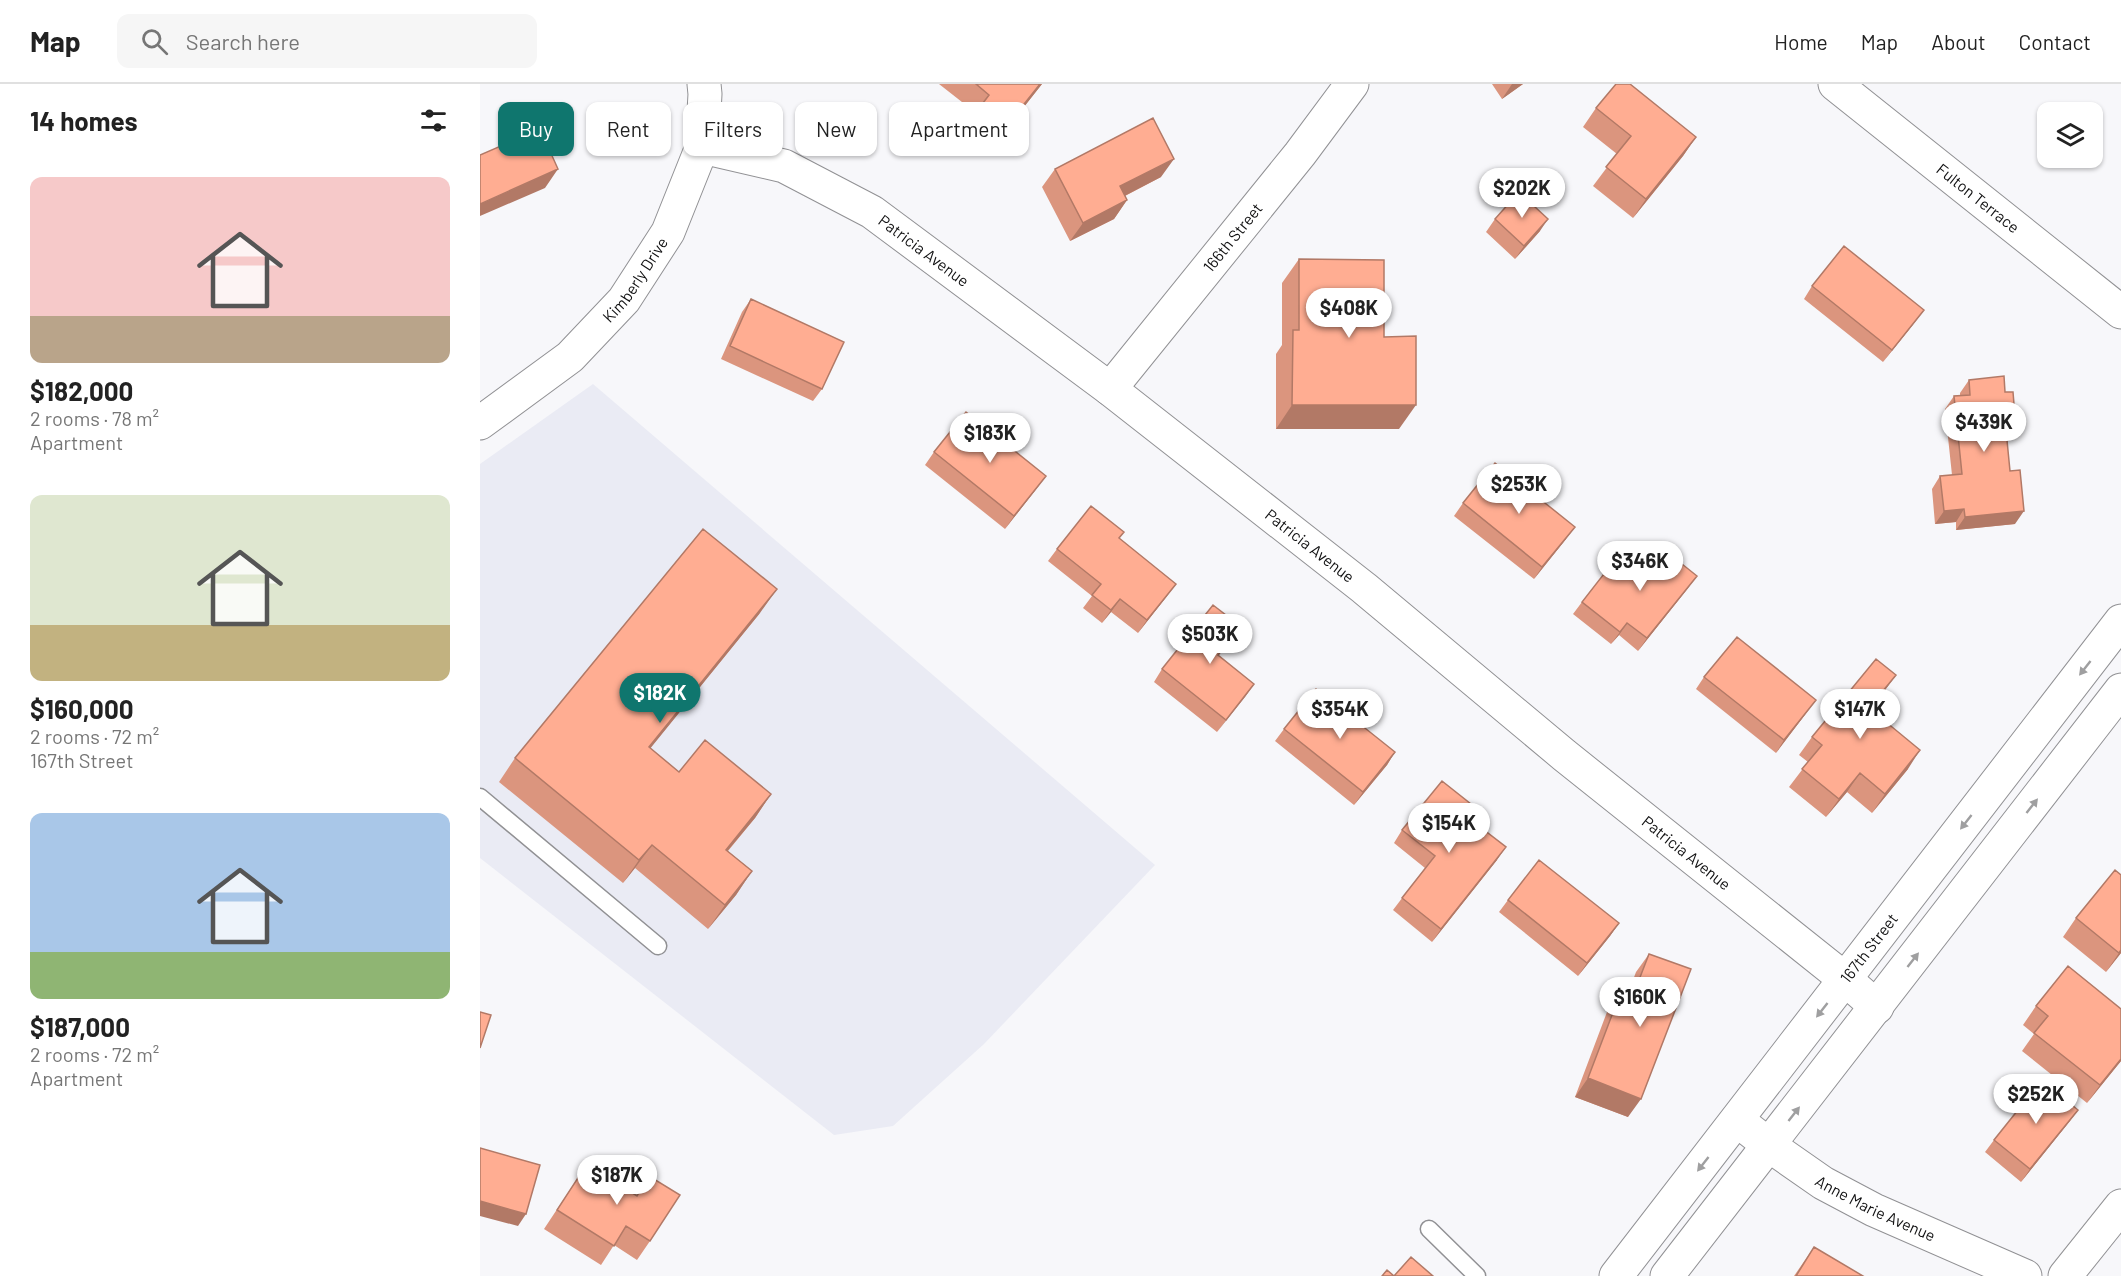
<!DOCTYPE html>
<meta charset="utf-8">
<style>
:root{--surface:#fff;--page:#f6f6f6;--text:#222;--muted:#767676;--line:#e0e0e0;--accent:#0f766e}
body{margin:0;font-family:Barlow,sans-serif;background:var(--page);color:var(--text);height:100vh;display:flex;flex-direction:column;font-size:22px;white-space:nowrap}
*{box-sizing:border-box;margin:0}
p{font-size:20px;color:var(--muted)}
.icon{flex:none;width:33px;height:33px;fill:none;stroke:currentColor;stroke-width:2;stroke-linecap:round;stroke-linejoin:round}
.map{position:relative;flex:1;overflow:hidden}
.details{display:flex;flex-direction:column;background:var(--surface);width:480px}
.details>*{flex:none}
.guide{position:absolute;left:18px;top:18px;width:570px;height:54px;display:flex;gap:12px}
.fabs{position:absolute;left:1557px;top:18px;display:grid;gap:12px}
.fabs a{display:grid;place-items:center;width:66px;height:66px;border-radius:12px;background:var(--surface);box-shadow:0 2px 4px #0004;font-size:30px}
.price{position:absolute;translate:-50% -51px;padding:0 14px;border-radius:21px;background:#fff;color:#222;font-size:20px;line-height:39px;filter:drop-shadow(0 2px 3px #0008)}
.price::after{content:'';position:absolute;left:50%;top:36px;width:18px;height:14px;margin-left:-9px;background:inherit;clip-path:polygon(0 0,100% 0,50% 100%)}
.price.active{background:var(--accent);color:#fff}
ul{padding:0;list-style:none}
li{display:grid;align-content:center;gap:12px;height:318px;padding:0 30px}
li span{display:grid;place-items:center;height:186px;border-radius:12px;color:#555}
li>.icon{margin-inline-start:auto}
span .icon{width:108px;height:108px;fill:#fffc;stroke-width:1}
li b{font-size:26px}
h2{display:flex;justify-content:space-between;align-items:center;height:72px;padding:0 30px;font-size:26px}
.chip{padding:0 21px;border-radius:12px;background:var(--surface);box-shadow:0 2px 4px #0004;font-size:21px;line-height:54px}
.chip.active{background:var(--accent);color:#fff}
header{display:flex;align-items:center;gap:36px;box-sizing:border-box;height:84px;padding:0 30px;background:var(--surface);border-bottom:2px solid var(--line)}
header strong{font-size:28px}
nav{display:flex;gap:33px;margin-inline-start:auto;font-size:21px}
.search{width:420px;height:54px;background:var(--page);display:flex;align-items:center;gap:15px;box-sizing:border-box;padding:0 21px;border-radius:12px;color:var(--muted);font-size:22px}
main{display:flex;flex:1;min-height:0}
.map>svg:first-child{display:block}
.built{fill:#eaebf4}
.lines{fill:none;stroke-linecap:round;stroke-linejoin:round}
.service-casing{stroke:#919194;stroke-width:19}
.minor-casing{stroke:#919194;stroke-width:35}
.secondary-casing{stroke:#919194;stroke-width:35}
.service{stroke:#fff;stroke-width:16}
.minor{stroke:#fff;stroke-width:33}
.secondary{stroke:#fff;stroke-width:33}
.wall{fill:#db957e}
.shaded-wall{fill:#b27966}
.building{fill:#ffad92;stroke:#b27966;stroke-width:1.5}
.oneway{fill:#9f9fa0}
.labels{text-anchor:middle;stroke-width:4.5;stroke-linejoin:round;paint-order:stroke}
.street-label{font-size:16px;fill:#101011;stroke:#fff}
</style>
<header>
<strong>Map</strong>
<div class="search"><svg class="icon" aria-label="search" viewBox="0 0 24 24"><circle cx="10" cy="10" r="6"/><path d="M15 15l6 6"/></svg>Search here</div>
<nav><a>Home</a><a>Map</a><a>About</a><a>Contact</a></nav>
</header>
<main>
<section class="details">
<h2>14 homes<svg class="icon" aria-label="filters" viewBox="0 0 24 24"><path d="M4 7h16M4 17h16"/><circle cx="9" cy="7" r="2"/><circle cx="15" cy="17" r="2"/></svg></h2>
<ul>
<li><span style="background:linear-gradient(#f6c9c9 75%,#b9a48a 0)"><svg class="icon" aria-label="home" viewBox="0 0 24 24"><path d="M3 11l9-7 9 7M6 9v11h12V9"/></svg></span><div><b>$182,000</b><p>2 rooms · 78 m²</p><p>Apartment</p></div></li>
<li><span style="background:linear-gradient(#dfe7d0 70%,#c2b280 0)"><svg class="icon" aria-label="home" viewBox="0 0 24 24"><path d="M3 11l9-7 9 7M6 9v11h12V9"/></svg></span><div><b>$160,000</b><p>2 rooms · 72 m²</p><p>167th Street</p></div></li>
<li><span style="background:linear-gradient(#a9c7e8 75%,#8fb573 0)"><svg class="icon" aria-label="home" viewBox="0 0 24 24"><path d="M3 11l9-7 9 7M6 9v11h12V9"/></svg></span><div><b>$187,000</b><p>2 rooms · 72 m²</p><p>Apartment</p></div></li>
</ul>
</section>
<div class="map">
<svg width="1641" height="1192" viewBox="0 0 1641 1192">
<rect width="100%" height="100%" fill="#f7f7fa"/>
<path class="built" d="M113 300 675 781 504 960 413 1042 354 1051 0 774V380Z"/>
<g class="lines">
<defs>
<path id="service" d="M0 713 178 862
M949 1145 997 1192"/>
<g id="minor">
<path id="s1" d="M1355 0 1641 228"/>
<path id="s2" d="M222 63 304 82 392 128 630 305 884 504 1084 671 1366 896 1397 923"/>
<path id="s3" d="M630 305 820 70 872 0"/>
<path id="s4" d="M0 339 90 273 144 216 188 148 222 63 225 10 224 0"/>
<path id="s5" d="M1257 1036 1290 1062 1343 1099 1394 1126 1545 1192"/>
<path d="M1585 1192 1641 1122"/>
</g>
<g id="secondary">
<path id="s6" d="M1136 1192 1641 537"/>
<path d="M1187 1192 1641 606"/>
</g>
</defs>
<use href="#service" class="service-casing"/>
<use href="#minor" class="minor-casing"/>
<use href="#secondary" class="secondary-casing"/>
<use href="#service" class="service"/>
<use href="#minor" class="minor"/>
<use href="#secondary" class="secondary"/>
</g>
<path class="wall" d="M459 0H562L513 62 487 41 496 29Z
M1012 0H1043L1022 15Z
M1116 24 1216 53 1203 72 1153 134 1113 102 1137 70 1103 43Z
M575 85 681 93 645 112 647 116 634 135 590 157 562 103Z
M1015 135 1060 147 1035 175 1006 148Z
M819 175 904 253 919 345H796V270L802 261V199Z
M1332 202 1435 238 1403 278 1324 215Z
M271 215 342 305 333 317 241 275 262 228Z
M1489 296 1527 358 1535 440 1476 446V438L1455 440 1452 405 1460 392 1472 391 1465 325 1474 312 1480 311V309Z
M454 368 557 404 525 445 445 381Z
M983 419 1086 455 1054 495 974 432Z
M639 455 687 512 658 549 631 528 622 539 603 524 612 512 568 477 577 465Z
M1152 492 1208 504 1158 567 1139 551 1131 560 1093 530 1102 518Z
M280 529 170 664 199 688 291 710 275 734 248 767 272 787 256 811 228 845 155 784 143 799 19 698 35 674Z
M751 555 738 572 774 600 737 648 674 598 682 585Z
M1416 591 1390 625 1428 685 1392 729 1367 708 1346 733 1309 703 1328 678 1319 671 1332 653Z
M1224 593 1327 628 1296 669 1216 605Z
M804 645 915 668 907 681 874 721 795 657Z
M1006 732 999 742 1017 776 952 858 913 826 945 784 914 759 922 746Z
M1028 816 1139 839 1130 852 1098 892 1019 828Z
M1596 834 1641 869 1626 888 1583 853Z
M1169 870 1148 1033 1095 1013 1127 928 1140 910 1147 912 1156 888Z
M1556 922 1641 925V977L1607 1019 1542 967 1554 950 1543 941Z
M1598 1026 1589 1038 1541 1098 1505 1068 1514 1056Z
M107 1080 156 1111 169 1092 170 1157 157 1176 134 1161 121 1181 64 1145Z
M1334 1163 1383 1192H1314Z"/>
<path class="shaded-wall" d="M560 0H562L513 62 525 44Z
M1032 0H1043L1022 15Z
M1216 53 1203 72 1153 134 1166 115Z
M694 75 681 93 627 121 640 102Z
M78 85 65 104 0 132V120Z
M647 116 634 135 590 157 603 139Z
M1068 135 1060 147 1035 175 1044 162Z
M1444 226 1435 238 1403 278 1412 266Z
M812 321H936L919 345H796Z
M1536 345 1527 358 1526 346Z
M566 392 557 404 525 445 534 432Z
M1484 425 1476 438 1455 440 1464 427Z
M1544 427 1535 440 1476 446 1485 433Z
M1095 443 1086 455 1054 495 1062 483Z
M1217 492 1208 504 1158 567 1167 554Z
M696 500 687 512 658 549 667 536Z
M297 505 280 529 152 687 169 663Z
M640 515 631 528 622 539 631 526Z
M1147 539 1139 551 1131 560 1140 548Z
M760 542 751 555 729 584 738 571Z
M1416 591 1403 609 1376 643 1389 624Z
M774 600 765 613 737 648 746 636Z
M1336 616 1327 628 1296 669 1304 656Z
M1440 666 1428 685 1392 729 1405 710Z
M915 668 907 681 874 721 883 708Z
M1380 689 1367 708 1346 733 1359 715Z
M291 710 275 734 229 789 246 766Z
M172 761 155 784 143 799 159 776Z
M1026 763 1017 776 952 858 961 845Z
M272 787 256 811 228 845 245 821Z
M1139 839 1130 852 1098 892 1107 879Z
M1641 866V869L1626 888Z
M1641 975V977L1607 1019 1620 1001Z
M1108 994 1161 1015 1148 1033 1095 1013Z
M1598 1026 1589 1038 1541 1098 1550 1085Z
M0 1117 46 1130 38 1142 0 1132Z"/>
<path class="building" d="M496 0H560L525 44 500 23 509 11Z
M1136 0H1150L1216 53 1166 115 1126 83 1151 52 1116 24Z
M673 34 694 75 640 102 647 116 603 139 575 85Z
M60 45 78 85 0 120V71Z
M1039 108 1068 135 1044 162 1015 135Z
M1364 162 1444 226 1412 266 1332 202Z
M819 175 904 176V253L936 252V321H812L813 246H819Z
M271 215 364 258 342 305 250 262Z
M1524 292 1525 308H1533L1536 345 1526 346 1530 387 1540 386 1544 427 1485 433 1484 425 1464 427 1460 392 1482 390 1474 312 1490 311 1489 296Z
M486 328 566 392 534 432 454 368Z
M1015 379 1095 443 1062 483 983 419Z
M611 422 644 448 639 454 696 500 667 536 640 515 631 526 612 511 621 500 577 465Z
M223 445 297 505 169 663 199 688 225 656 291 710 246 766 272 787 245 821 172 761 159 776 35 674Z
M1177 460 1217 492 1167 554 1147 539 1140 548 1102 518 1134 477 1152 492Z
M733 521 760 542 738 571 774 600 746 636 682 585Z
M1257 553 1336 616 1304 656 1224 593Z
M1396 575 1416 591 1389 624 1440 666 1405 710 1380 689 1359 715 1322 685 1342 661 1332 653Z
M836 605 915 668 883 708 804 645Z
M962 697 1006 732 999 742 1026 763 961 845 922 814 955 772 922 746Z
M1059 776 1139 839 1107 879 1028 816Z
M1635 786 1641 791V866L1639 869 1596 834Z
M1169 870 1211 885 1161 1015 1108 994 1140 910 1152 914Z
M1588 882 1641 925V975L1620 1001 1554 949 1568 932 1556 922Z
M0 928 11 931 0 964Z
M1562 996 1598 1026 1550 1085 1514 1056Z
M0 1064 60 1081 46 1130 0 1117Z
M107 1080 157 1112 169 1092 200 1111 170 1157 146 1142 134 1162 77 1126Z
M1334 1163 1383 1192H1316Z
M931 1173 953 1192H914Z
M907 1186 914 1192H902Z"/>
<defs><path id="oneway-solid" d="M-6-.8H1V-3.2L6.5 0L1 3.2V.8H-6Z" transform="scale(1.5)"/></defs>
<g class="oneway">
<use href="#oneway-solid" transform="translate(1605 584) rotate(128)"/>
<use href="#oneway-solid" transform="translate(1552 722) rotate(-52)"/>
<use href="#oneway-solid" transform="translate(1486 738) rotate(128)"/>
<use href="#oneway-solid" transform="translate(1433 876) rotate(-52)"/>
<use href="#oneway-solid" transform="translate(1342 926) rotate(128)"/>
<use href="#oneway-solid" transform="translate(1314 1030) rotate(-52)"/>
<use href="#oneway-solid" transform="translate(1223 1080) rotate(128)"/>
</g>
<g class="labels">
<g class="street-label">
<text dy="6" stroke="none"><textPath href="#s1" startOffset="183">Fulton Terrace</textPath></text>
<text dy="6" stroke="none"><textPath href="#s3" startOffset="195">166th Street</textPath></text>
<text dy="6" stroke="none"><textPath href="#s2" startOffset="248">Patricia Avenue</textPath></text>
<text dy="6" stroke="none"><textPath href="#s4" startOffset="213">Kimberly Drive</textPath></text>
<text dy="6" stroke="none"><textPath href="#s2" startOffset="734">Patricia Avenue</textPath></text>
<text dy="6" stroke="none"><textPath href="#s2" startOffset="1220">Patricia Avenue</textPath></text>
<text dy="6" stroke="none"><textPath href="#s6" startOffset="414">167th Street</textPath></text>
<text dy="6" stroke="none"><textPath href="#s5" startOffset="165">Anne Marie Avenue</textPath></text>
</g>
</g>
</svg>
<div class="fabs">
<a><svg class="icon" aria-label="layers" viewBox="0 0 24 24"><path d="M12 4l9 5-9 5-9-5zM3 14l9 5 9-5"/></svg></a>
</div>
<b class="price" style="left:1042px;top:135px">$202K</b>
<b class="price" style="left:869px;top:255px">$408K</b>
<b class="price" style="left:1504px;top:369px">$439K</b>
<b class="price" style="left:510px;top:380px">$183K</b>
<b class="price" style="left:1039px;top:431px">$253K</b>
<b class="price" style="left:1160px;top:508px">$346K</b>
<b class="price" style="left:730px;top:581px">$503K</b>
<b class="price active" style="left:180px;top:640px">$182K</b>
<b class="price" style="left:860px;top:656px">$354K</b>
<b class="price" style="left:1380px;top:656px">$147K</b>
<b class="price" style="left:969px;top:770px">$154K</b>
<b class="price" style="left:1160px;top:944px">$160K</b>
<b class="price" style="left:1556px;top:1041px">$252K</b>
<b class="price" style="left:137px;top:1122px">$187K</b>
<div class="guide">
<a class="chip active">Buy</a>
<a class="chip">Rent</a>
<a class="chip">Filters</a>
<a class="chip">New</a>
<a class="chip">Apartment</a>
</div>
</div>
</main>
